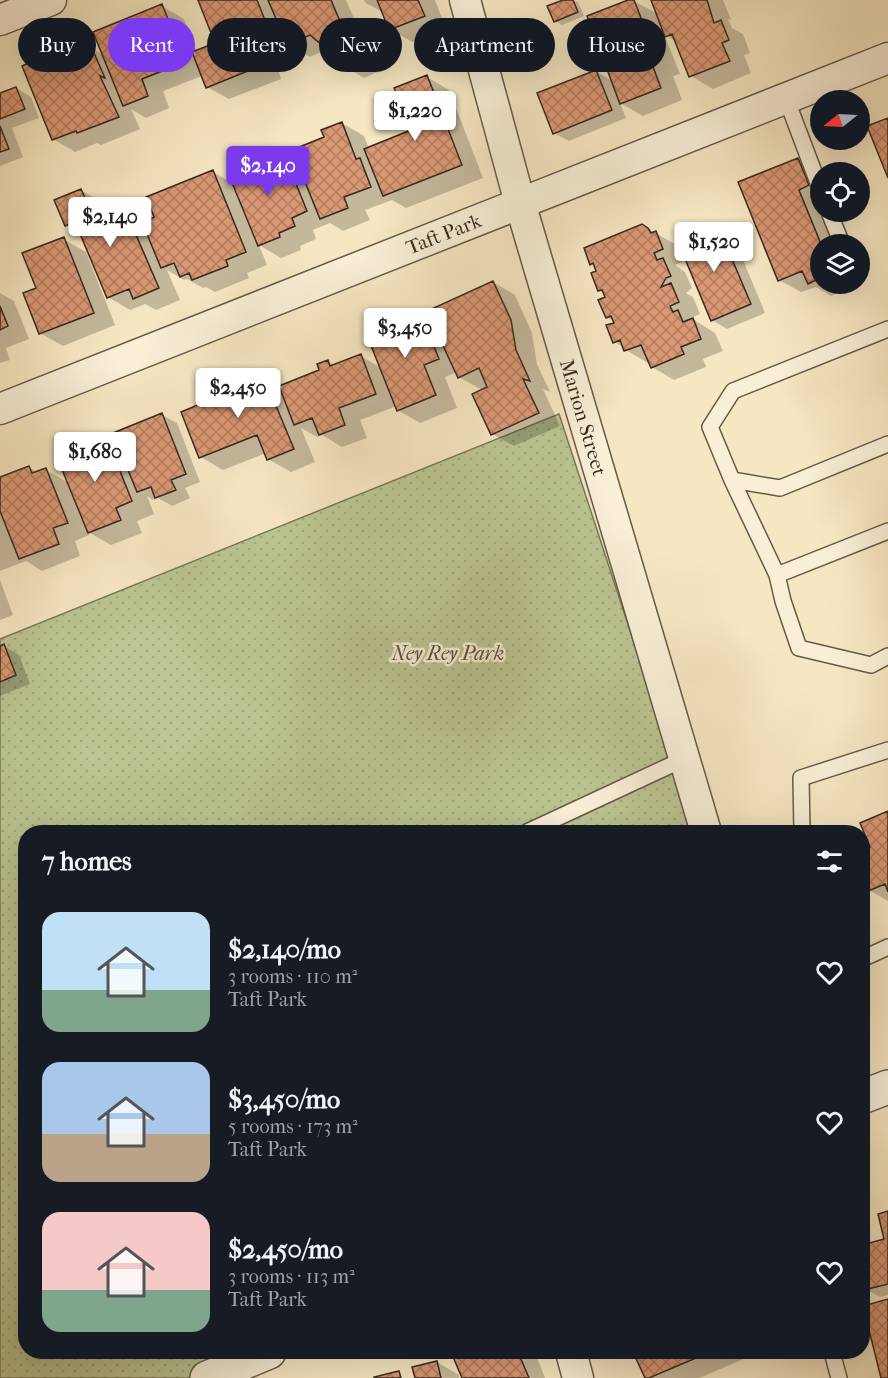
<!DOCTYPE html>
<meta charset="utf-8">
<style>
:root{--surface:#171b24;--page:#20242c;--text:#f1f3f6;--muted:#9ea1a6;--accent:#7c3aed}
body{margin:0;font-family:"IM FELL French Canon",serif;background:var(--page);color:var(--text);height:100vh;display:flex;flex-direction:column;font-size:22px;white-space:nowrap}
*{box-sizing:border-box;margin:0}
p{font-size:20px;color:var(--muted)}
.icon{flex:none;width:33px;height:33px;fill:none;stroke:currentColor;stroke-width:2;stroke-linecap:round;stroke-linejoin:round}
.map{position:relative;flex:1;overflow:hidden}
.drawer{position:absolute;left:18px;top:825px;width:852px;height:534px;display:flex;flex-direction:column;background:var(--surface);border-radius:24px;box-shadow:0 6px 24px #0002}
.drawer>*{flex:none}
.banner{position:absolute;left:18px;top:18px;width:852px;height:54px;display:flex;gap:12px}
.needle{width:39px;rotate:252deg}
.buttons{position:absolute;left:810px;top:90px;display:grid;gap:12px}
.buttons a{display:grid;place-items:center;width:60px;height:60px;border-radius:50%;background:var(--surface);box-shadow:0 6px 24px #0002;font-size:30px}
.price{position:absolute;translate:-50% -51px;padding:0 14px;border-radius:6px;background:#fff;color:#222;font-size:20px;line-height:39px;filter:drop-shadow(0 2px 3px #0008)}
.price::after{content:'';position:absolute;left:50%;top:36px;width:18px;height:14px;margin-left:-9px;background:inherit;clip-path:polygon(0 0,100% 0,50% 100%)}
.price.current{background:var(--accent);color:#fff}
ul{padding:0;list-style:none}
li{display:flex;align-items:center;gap:18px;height:150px;padding:0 24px}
li span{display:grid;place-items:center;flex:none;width:168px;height:120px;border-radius:18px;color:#555}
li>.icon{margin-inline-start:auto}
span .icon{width:72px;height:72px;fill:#fffc;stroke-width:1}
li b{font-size:26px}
h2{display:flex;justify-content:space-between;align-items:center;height:72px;padding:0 24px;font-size:26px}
.tag{padding:0 21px;border-radius:27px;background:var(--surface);box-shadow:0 6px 24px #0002;font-size:21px;line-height:54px}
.tag.current{background:var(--accent);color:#fff}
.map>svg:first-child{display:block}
.park{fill:url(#park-dots);stroke:#787859;stroke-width:1.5}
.shadow{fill:#0003;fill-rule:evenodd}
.building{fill:url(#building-cross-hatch);stroke:#352a1f;stroke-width:1.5}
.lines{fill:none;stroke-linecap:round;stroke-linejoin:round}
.service-casing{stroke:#655948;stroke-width:18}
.minor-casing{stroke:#655948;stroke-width:33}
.tertiary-casing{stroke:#655948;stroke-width:36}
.service{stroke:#f9efd7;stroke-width:15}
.minor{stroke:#f9efd7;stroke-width:30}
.tertiary{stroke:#f9efd7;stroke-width:33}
.labels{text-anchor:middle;stroke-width:5;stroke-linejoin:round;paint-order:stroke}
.street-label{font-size:20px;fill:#352a1f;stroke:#f9efd7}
.park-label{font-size:20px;font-style:italic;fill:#57513c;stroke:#f9efd7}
</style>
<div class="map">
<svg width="888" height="1378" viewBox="0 0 888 1378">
<defs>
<pattern id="park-dots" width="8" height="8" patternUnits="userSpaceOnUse" patternTransform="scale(1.5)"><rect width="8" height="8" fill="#bcc593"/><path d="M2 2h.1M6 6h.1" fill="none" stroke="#a2a97e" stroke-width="1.8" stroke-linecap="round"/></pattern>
<pattern id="building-cross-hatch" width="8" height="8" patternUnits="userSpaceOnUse" patternTransform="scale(1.5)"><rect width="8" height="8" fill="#d99774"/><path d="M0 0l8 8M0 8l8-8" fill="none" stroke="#b17b5f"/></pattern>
</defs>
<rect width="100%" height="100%" fill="#f6e7c2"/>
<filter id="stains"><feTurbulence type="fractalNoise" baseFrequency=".00333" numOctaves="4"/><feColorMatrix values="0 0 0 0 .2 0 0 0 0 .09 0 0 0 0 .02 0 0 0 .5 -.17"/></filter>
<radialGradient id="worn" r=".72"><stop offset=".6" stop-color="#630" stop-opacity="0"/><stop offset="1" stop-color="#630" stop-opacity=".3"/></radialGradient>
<path class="park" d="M559 414 696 832H26V1352H269L207 1378H0V639Z"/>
<path class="shadow" d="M200 0H346L360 32 379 43 389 67 364 78 342 65 337 52 330 48 310 57 292 46 299 64 279 72 281 79 229 99 207 87 202 76 163 91 169 108 146 118 131 109 140 129 101 145 97 143 75 152 53 139 45 58 54 63 91 48 104 55 162 6 184 19 197 52 217 44Z
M364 0H435L446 29 412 42 390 29 384 13 366 3Z
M566 0 578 2 584 16 562 25 555 21Z
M632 0 658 14 652 0H723L731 20 728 19 732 28 743 34 750 53 744 55 751 73 713 89 691 76 677 42 664 34 680 74 673 76 682 100 643 116 620 103 626 118 569 141 554 133 596 71 612 81Z
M427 77 449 90 483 178 406 208 392 200 365 210 370 220 343 231 330 223 313 230 316 239 300 246 301 250 281 258 259 245 267 265 247 273 249 278 215 292 206 287 203 288 187 279 184 280 167 270 180 300 156 310 145 304 130 310 108 297 81 234 66 225 81 190 103 203 111 222 127 215 146 226 213 172 234 184 282 153 299 163 342 123 364 136 369 149 413 131ZM92 209 97 211 105 231 102 232Z
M16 88 31 97 39 118 12 128 23 157 0 166V95Z
M798 159 820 172V212H824L837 244H820V284H853L854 286 831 296 816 287 801 292 779 280Z
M718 227 733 236 765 313 727 329 712 320 687 260 675 265 685 272 692 288 686 293 693 297 700 314 691 318 715 333 723 351 703 359 706 367 674 380 652 367 650 362 648 363 626 350 625 348 614 342 616 323 607 317V298L605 293 599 290 598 271 596 266 591 264 648 229 682 248Z
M63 239 86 252 115 325 63 346 40 333 38 288Z
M493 282 515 295 532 333 537 364 550 392 543 389 560 426 514 446 492 434 484 391 459 377 457 372 445 377 457 408 420 423 398 410 397 406 360 420 367 438 342 447 322 435 317 437 301 428 315 462 291 472 268 459 266 453 223 470 201 457 183 413 207 403 262 374 282 386 321 371 328 362 335 366 361 356 381 368 420 313 434 321Z
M0 293 14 301 29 339 6 348 10 360 0 363Z
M162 415 177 423 200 482 185 488 190 498 172 506 158 498 153 500 147 496 154 514 137 521 142 533 111 545 88 532 89 535 75 541 80 556 42 571 26 561 0 571V479L29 467 38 473 46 470 69 483 106 437 120 445Z
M0 580 13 615 0 620Z
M4 646 19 655 30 684 0 696V647Z
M888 813V901L869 890 872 848Z
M888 1213V1295L880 1297 865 1289 862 1279V1246L886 1240Z
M453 1352H535L545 1378H463Z
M635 1352H743L746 1358 699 1378H646Z
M437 1362 459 1375V1378H416Z"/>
<path class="building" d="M198 0H257L277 51 257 59 260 66 206 88 192 52 215 43Z
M268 0H331L345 33 357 28 368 55 341 66 333 48 323 46 310 35 287 45Z
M377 0H418L425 16 389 30Z
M563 0H573L578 12 554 22 547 6Z
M628 0H634L658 61 652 64 661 88 620 104 587 16Z
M651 0H707L714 23 721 20 729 40 722 43 730 61 689 77 672 34 665 37Z
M162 4 185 62 142 79 148 96 123 106 93 32Z
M91 46 105 78 100 76 119 117 77 133 76 131 52 140 22 66 45 56 48 64Z
M596 70 612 110 553 134 537 93Z
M427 75 462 165 383 196 364 149 411 130 394 88Z
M16 87 25 109 0 119V93Z
M888 118V178L867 126Z
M342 122 356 159 360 158 371 187 344 197 348 208 320 219 292 150 324 137 321 130Z
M0 126 9 149 0 152Z
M283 151 307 211 292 218 295 226 279 233 280 237 258 246 228 173Z
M798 158 809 185 799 190 821 244 820 278 808 284 802 271 778 281 738 182Z
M213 170 246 252 226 260 228 266 192 280 189 273 180 277 174 263 161 268 142 222 154 217 146 197Z
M81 189 90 209 95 211 101 225 127 214 159 288 133 299 129 289 107 298 75 222 65 226 54 200Z
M642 224 648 228 651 233 656 231 663 249 654 253 657 260 663 258 671 276 666 278 661 287 671 283 679 302 670 306 673 312 678 310 683 322 693 318 701 339 681 347 684 354 651 368 641 345 624 351 620 340 613 343 606 325 614 323 611 316 606 318 598 300 605 297 602 290 598 291 591 273 596 271 593 263 590 265 584 248Z
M718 226 751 304 711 321 678 242Z
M64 237 94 313 39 334 23 293 36 288 22 253Z
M493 281 511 320 516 350 530 381 523 379 539 413 491 435 472 394 487 387 479 368 458 378 427 311Z
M0 306 8 326 0 330Z
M420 311 439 359 424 365 436 395 397 411 366 333Z
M361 354 376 394 339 408 345 425 319 435 312 418 294 425 279 386 319 370 317 364 328 360 330 366Z
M262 372 294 449 267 460 257 435 199 458 181 412 205 402 203 396Z
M162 413 186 474 171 480 176 490 155 498 151 487 137 492 113 433Z
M106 436 132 501 116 508 121 520 88 533 56 455Z
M29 466 32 473 46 468 68 523 53 528 59 544 19 559 0 511V477Z
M4 644 16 675 0 682V646Z
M888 811V892L885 884 868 891 862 878V850L870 847 860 823Z
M888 1211V1284L864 1290 862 1245 884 1239 878 1214Z
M888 1299V1378H881L863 1306Z
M451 1352H518L529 1378H462Z
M633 1352H710L649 1378H645Z
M437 1361 441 1378H415L412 1367Z
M399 1371 401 1378H374V1377Z"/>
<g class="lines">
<defs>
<path id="service" d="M786 98 820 188
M829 212 842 244
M888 329 733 391 710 427 732 480 780 488 888 444
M732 480 777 575
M888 531 777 575 783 601 799 648 871 665 888 656
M527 832 684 759
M802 832 801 778 888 750
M862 956 864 958 888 947
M832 1352 839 1378"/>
<g id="minor">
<path id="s1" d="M465 0 520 203 706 832"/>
<path d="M0 20 51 0"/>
<path id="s2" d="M0 409 888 58"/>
<path d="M571 1352 578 1378"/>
</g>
<path id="tertiary" d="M862 1097 888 1087
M207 1378 269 1352"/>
</defs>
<use href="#service" class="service-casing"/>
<use href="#minor" class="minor-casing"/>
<use href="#tertiary" class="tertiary-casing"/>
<use href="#service" class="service"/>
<use href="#minor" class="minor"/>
<use href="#tertiary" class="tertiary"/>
</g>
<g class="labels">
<g class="street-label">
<text dy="7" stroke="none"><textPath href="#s2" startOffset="477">Taft Park</textPath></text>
<text dy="7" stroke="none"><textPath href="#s1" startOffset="434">Marion Street</textPath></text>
</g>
<g class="park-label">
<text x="448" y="660">Ney Rey Park</text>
</g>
</g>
<rect width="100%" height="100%" filter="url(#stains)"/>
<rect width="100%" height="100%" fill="url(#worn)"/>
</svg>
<div class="buttons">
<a><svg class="needle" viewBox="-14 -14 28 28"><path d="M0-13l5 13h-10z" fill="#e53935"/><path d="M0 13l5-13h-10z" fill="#9ea1a6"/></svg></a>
<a><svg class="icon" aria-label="locate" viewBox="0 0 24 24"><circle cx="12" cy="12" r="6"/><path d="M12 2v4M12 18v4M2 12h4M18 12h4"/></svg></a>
<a><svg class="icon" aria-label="layers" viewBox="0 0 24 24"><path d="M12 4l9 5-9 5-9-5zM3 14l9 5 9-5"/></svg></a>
</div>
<b class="price" style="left:415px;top:142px">$1,220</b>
<b class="price current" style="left:268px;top:197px">$2,140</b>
<b class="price" style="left:110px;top:248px">$2,140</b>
<b class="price" style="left:714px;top:273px">$1,520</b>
<b class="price" style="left:405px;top:359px">$3,450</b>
<b class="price" style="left:238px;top:419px">$2,450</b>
<b class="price" style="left:95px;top:483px">$1,680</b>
<div class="banner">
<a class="tag">Buy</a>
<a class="tag current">Rent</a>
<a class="tag">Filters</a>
<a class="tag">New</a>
<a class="tag">Apartment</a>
<a class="tag">House</a>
</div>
<section class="drawer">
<h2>7 homes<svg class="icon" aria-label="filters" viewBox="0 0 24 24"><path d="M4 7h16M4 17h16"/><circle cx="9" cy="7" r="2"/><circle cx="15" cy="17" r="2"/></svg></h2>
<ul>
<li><span style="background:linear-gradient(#bfe0f5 65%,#7fa58c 0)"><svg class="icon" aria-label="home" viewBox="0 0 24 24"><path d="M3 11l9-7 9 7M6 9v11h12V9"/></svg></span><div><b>$2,140/mo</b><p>3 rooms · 110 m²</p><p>Taft Park</p></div><svg class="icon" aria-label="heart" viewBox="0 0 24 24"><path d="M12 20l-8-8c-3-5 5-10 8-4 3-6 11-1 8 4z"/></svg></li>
<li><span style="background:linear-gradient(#a9c7e8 60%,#b9a48a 0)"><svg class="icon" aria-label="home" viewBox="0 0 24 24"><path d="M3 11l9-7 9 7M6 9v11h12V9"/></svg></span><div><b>$3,450/mo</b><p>5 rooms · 173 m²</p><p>Taft Park</p></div><svg class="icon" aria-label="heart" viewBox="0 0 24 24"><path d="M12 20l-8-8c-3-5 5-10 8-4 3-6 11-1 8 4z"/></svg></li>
<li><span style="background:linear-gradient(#f6c9c9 65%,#7fa58c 0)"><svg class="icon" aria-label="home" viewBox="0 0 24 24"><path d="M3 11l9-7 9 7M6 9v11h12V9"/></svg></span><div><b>$2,450/mo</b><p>3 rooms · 113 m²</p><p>Taft Park</p></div><svg class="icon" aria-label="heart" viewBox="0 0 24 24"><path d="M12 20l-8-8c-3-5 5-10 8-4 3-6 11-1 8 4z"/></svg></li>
</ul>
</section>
</div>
